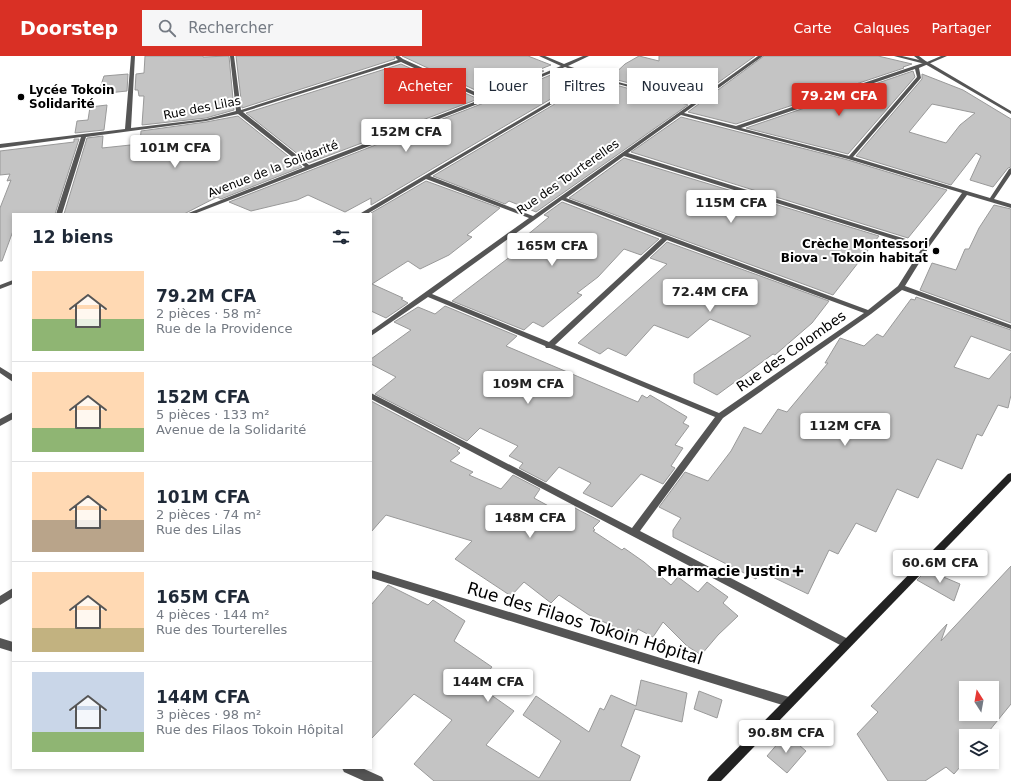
<!DOCTYPE html>
<html lang="fr">
<meta charset="utf-8">
<style>
:root{--surface:#fff;--page:#f6f6f7;--text:#1f2937;--muted:#747a83;--line:#e0e1e3;--accent:#d93025}
body{margin:0;font-family:"DejaVu Sans",sans-serif;background:var(--page);color:var(--text);height:100vh;display:flex;flex-direction:column;font-size:15px;white-space:nowrap}
*{box-sizing:border-box;margin:0}
p{font-size:13px;color:var(--muted)}
.icon{flex:none;width:22px;height:22px;fill:none;stroke:currentColor;stroke-width:2;stroke-linecap:round;stroke-linejoin:round}
.map{position:relative;flex:1;overflow:hidden}
.panel{position:absolute;left:12px;top:157px;width:360px;height:556px;display:flex;flex-direction:column;background:var(--surface);border-radius:0px;box-shadow:0 2px 6px #0003}
.panel>*{flex:none}
.guide{position:absolute;left:384px;top:12px;width:380px;height:36px;display:flex;gap:8px}
.needle{width:26px;rotate:349deg}
.buttons{position:absolute;left:959px;top:625px;display:grid;gap:8px}
.buttons a{display:grid;place-items:center;width:40px;height:40px;border-radius:0px;background:var(--surface);box-shadow:0 2px 6px #0003;font-size:20px}
.price{position:absolute;translate:-50% -34px;padding:0 9px;border-radius:4px;background:#fff;color:#222;font-size:13px;line-height:26px;filter:drop-shadow(0 1px 2px #0008)}
.price::after{content:'';position:absolute;left:50%;top:24px;width:12px;height:9px;margin-left:-6px;background:inherit;clip-path:polygon(0 0,100% 0,50% 100%)}
.price.active{background:var(--accent);color:#fff}
ul{padding:0;list-style:none}
li{display:flex;align-items:center;gap:12px;height:100px;padding:0 20px}
li+li{border-top:1px solid var(--line)}
li span{display:grid;place-items:center;flex:none;width:112px;height:80px;border-radius:0px;color:#555}
li>.icon{margin-inline-start:auto}
span .icon{width:48px;height:48px;fill:#fffc;stroke-width:1}
li b{font-size:17px}
h2{display:flex;justify-content:space-between;align-items:center;height:48px;padding:0 20px;font-size:17px}
.tag{padding:0 14px;border-radius:0px;background:var(--surface);box-shadow:0 2px 6px #0003;font-size:14px;line-height:36px}
.tag.active{background:var(--accent);color:#fff}
header{display:flex;align-items:center;gap:24px;box-sizing:border-box;height:56px;padding:0 20px;background:var(--accent);color:#fff}
header strong{font-size:19px}
nav{display:flex;gap:22px;margin-inline-start:auto;font-size:14px}
.search{width:280px;height:36px;background:var(--page);display:flex;align-items:center;gap:10px;box-sizing:border-box;padding:0 14px;border-radius:0px;color:var(--muted);font-size:15px}
.map>svg:first-child{display:block}
.building{fill:#c4c4c4;stroke:#999;fill-rule:evenodd}
.lines{fill:none;stroke-linecap:round;stroke-linejoin:round}
.minor{fill:#555;fill-rule:evenodd}
.tertiary{fill:#555;fill-rule:evenodd}
.secondary{fill:#222;fill-rule:evenodd}
.poi-dot{fill:#000;stroke:#fff;stroke-width:1.5}
.labels{text-anchor:middle;stroke-width:4;stroke-linejoin:round;paint-order:stroke}
.far-poi-label{font-size:12px;font-weight:bold;fill:#000;stroke:#fff;text-anchor:start}
.far-street-label{font-size:12px;fill:#000;stroke:#fff}
.street-label{font-size:14px;fill:#000;stroke:#fff}
.poi-label{font-size:14px;font-weight:bold;fill:#000;stroke:#fff;text-anchor:end}
.near-street-label{font-size:17px;fill:#000;stroke:#fff}
</style>
<header>
<strong>Doorstep</strong>
<div class="search"><svg class="icon" aria-label="search" viewBox="0 0 24 24"><circle cx="10" cy="10" r="6"/><path d="M15 15l6 6"/></svg>Rechercher</div>
<nav><a>Carte</a><a>Calques</a><a>Partager</a></nav>
</header>
<div class="map">
<svg width="1011" height="725" viewBox="0 0 1011 725">
<rect width="100%" height="100%" fill="#fff"/>
<path class="building" d="M145 0H203V1L229 0 234 54 206 62 142 69 144 40H139L138 34H135L136 18 144 17Z
M236 0H394L395 3 242 52Z
M402 0H528L551 9 538 14 544 15 486 39Z
M639 0 659 5V0H755L694 44 610 22 625 8Z
M764 0H878L912 8 903 11 904 12 736 68 688 56Z
M401 8 478 43 309 107 246 57Z
M913 15 915 21 848 98 746 72Z
M128 18 127 35 98 38 104 20Z
M553 18 583 24 371 149V142L345 156 308 139 297 144 251 155 229 146 489 45Z
M922 18 963 34 1011 63V111L1008 112 993 131 970 124 981 100 976 97 951 129 856 100 922 23ZM932 48 975 57 960 69 946 87 909 76Z
M592 26 603 29 605 26 688 49 536 156 509 145 505 148 433 120Z
M107 49 104 74 75 77 77 65 88 64 90 51Z
M238 60 302 111 221 143 217 141 184 158H64L87 82 103 80 102 92 140 88 141 75 206 66Z
M681 61 848 104 947 134 908 182 631 96Z
M74 83H79L55 158H13V175L2 205H0V152L11 124 7 125 10 118 0 119V95L74 86Z
M624 102 879 180 833 239 569 142Z
M426 125 500 152 467 179 472 181 449 199 420 213 408 205 372 228 403 242 401 243 408 247 386 262 371 255V157Z
M562 146 659 183 641 199 624 193 598 221 577 237 582 239 543 271 533 266 524 274 452 245 515 197 509 194 549 161 544 159Z
M994 149 1011 153V267L920 234 932 207 956 214 965 193H969L979 172Z
M667 186 829 245 812 267 775 299 773 298 717 339 694 327V318L751 280 710 263 688 282 654 269 626 300 608 292 600 298 578 287 667 208 650 202Z
M916 241 1011 274V295L971 280 954 311 989 323 1011 297V339L1008 352 998 349 982 380 977 378 962 413 937 403 918 442 897 433 876 476 856 467 838 498 829 494 808 538 760 515 756 523 673 481V474L681 462 659 451 685 416 708 425 731 395 744 371 761 378 778 353 787 356 828 307H825L840 282 864 290 877 278 883 281 911 243 915 244Z
M445 250 517 280 506 290 638 346 642 339 647 342 650 339 687 361 683 367 689 370 675 389 683 392 671 410 675 412 663 428 641 418 612 451 583 437 591 427 559 411 546 426 519 412 523 407 509 400 518 390 480 372 467 385 375 338 396 321 371 308V303L411 274 394 266 418 251 435 258Z
M371 345 460 392 457 395 460 397 450 405 473 416 469 419 501 433 513 419 540 433 534 442 563 458 571 450 600 465 593 472 595 474 593 475 622 494 624 492 644 506 671 529 678 521 698 536 707 526 728 541 723 547 738 560 718 579 701 599 687 590 663 566 653 581 638 573 634 580 589 559 559 539 551 547 524 526 511 540 455 503 472 485 386 459 371 476Z
M1011 510V648L985 680H966V704L954 718 946 711 925 725H888L857 678 878 656 871 650 947 568 941 585ZM966 632H992V658H966Z
M927 514 960 528 954 545 917 524Z
M388 529 428 549 433 544 465 565 454 585 492 611 477 629 514 655 486 689 539 722 561 685 523 659 536 640 589 676 600 652 604 654 611 639 636 650 641 624 687 637 682 666 635 653 621 690 640 700 630 725H434L414 708 452 664 414 638 371 683V549Z
M699 635 722 644 717 662 694 653Z
M786 678 806 695 787 717 767 700Z"/>
<g class="lines">
<path class="minor" d="M131 0H135L131 72 206 63 236 55 230 0H234L241 54 398 4 395 1 396 0H399L403 3 486 41 561 10 539 0H545L564 8 583 0H589L568 10 618 26 694 46 758 0H763L684 57 736 70 923 7 914 0H919L927 6 941 0H947L919 12 921 22 853 101 990 142 1009 113 1011 112V118L994 143 1011 148V152L967 139 929 191 905 230 1011 269V273L902 234 871 258 723 362 640 475 850 584 851 587 850 590 846 592 842 590 371 343V337L632 472 715 361 550 292H546L545 290 428 241 371 280V275L529 162 426 123 367 158H360L361 157 592 21 565 11 488 44 194 158H186L305 111 238 58 206 65 86 81 62 158H56L81 81 0 92V88L125 73ZM401 6 482 43 309 109 243 56ZM915 13 917 21 849 100 741 72ZM596 22 691 48 533 160 430 120ZM681 59 848 103 962 137 925 189 628 97ZM624 100 922 192 898 230 868 254 566 142ZM562 144 662 182 549 286 432 238ZM667 184 864 257 719 357 555 289Z
M13 224V228L0 233V229Z
M0 311 13 319V326L0 317Z
M13 356V363L0 370V363Z
M371 514 789 641 793 642 794 646 793 650 789 651 371 522Z
M13 532V541L0 549V540Z
M0 582 13 586V596L0 592Z
M342 712H362L382 721 384 725H364L344 716Z"/>
<path class="tertiary" d="M894 0H902L928 6 1011 55V58L925 8Z"/>
<path class="secondary" d="M1011 417V425L721 725H707L709 721 1008 418Z"/>
</g>
<g class="poi-dot">
<circle cx="21" cy="41" r="4"/>
<circle cx="936" cy="195" r="4"/>
<path d="M796 509h4v4h4v4h-4v4h-4v-4h-4v-4h4z"/>
</g>
<g class="labels">
<g class="far-poi-label">
<text x="29" y="38">Lycée Tokoin<tspan x="29" dy="14">Solidarité</tspan></text>
<text x="928" y="192" text-anchor="end">Crèche Montessori<tspan x="928" dy="14">Biova - Tokoin habitat</tspan></text>
</g>
<g class="far-street-label">
<text transform="translate(202 52) rotate(-11)" y="4">Rue des Lilas</text>
<text transform="translate(273 113) rotate(-21)" y="4">Avenue de la Solidarité</text>
<text transform="translate(568 121) rotate(-35)" y="4">Rue des Tourterelles</text>
</g>
<g class="street-label">
<text transform="translate(791 295) rotate(-35)" y="5">Rue des Colombes</text>
</g>
<g class="poi-label">
<text x="790" y="520">Pharmacie Justin</text>
</g>
<g class="near-street-label">
<text transform="translate(585 567) rotate(17)" y="6">Rue des Filaos Tokoin Hôpital</text>
</g>
</g>
</svg>
<div class="buttons">
<a><svg class="needle" viewBox="-14 -14 28 28"><path d="M0-13l5 13h-10z" fill="#e53935"/><path d="M0 13l5-13h-10z" fill="#747a83"/></svg></a>
<a><svg class="icon" aria-label="layers" viewBox="0 0 24 24"><path d="M12 4l9 5-9 5-9-5zM3 14l9 5 9-5"/></svg></a>
</div>
<b class="price active" style="left:839px;top:61px">79.2M CFA</b>
<b class="price" style="left:406px;top:97px">152M CFA</b>
<b class="price" style="left:175px;top:113px">101M CFA</b>
<b class="price" style="left:731px;top:168px">115M CFA</b>
<b class="price" style="left:552px;top:211px">165M CFA</b>
<b class="price" style="left:710px;top:257px">72.4M CFA</b>
<b class="price" style="left:528px;top:349px">109M CFA</b>
<b class="price" style="left:845px;top:391px">112M CFA</b>
<b class="price" style="left:530px;top:483px">148M CFA</b>
<b class="price" style="left:940px;top:528px">60.6M CFA</b>
<b class="price" style="left:488px;top:647px">144M CFA</b>
<b class="price" style="left:786px;top:698px">90.8M CFA</b>
<div class="guide">
<a class="tag active">Acheter</a>
<a class="tag">Louer</a>
<a class="tag">Filtres</a>
<a class="tag">Nouveau</a>
</div>
<section class="panel">
<h2>12 biens<svg class="icon" aria-label="filters" viewBox="0 0 24 24"><path d="M4 7h16M4 17h16"/><circle cx="9" cy="7" r="2"/><circle cx="15" cy="17" r="2"/></svg></h2>
<ul>
<li><span style="background:linear-gradient(#ffd9b3 60%,#8fb573 0)"><svg class="icon" aria-label="home" viewBox="0 0 24 24"><path d="M3 11l9-7 9 7M6 9v11h12V9"/></svg></span><div><b>79.2M CFA</b><p>2 pièces · 58 m²</p><p>Rue de la Providence</p></div></li>
<li><span style="background:linear-gradient(#ffd9b3 70%,#8fb573 0)"><svg class="icon" aria-label="home" viewBox="0 0 24 24"><path d="M3 11l9-7 9 7M6 9v11h12V9"/></svg></span><div><b>152M CFA</b><p>5 pièces · 133 m²</p><p>Avenue de la Solidarité</p></div></li>
<li><span style="background:linear-gradient(#ffd9b3 60%,#b9a48a 0)"><svg class="icon" aria-label="home" viewBox="0 0 24 24"><path d="M3 11l9-7 9 7M6 9v11h12V9"/></svg></span><div><b>101M CFA</b><p>2 pièces · 74 m²</p><p>Rue des Lilas</p></div></li>
<li><span style="background:linear-gradient(#ffd9b3 70%,#c2b280 0)"><svg class="icon" aria-label="home" viewBox="0 0 24 24"><path d="M3 11l9-7 9 7M6 9v11h12V9"/></svg></span><div><b>165M CFA</b><p>4 pièces · 144 m²</p><p>Rue des Tourterelles</p></div></li>
<li><span style="background:linear-gradient(#c9d6e8 75%,#8fb573 0)"><svg class="icon" aria-label="home" viewBox="0 0 24 24"><path d="M3 11l9-7 9 7M6 9v11h12V9"/></svg></span><div><b>144M CFA</b><p>3 pièces · 98 m²</p><p>Rue des Filaos Tokoin Hôpital</p></div></li>
</ul>
</section>
</div>
